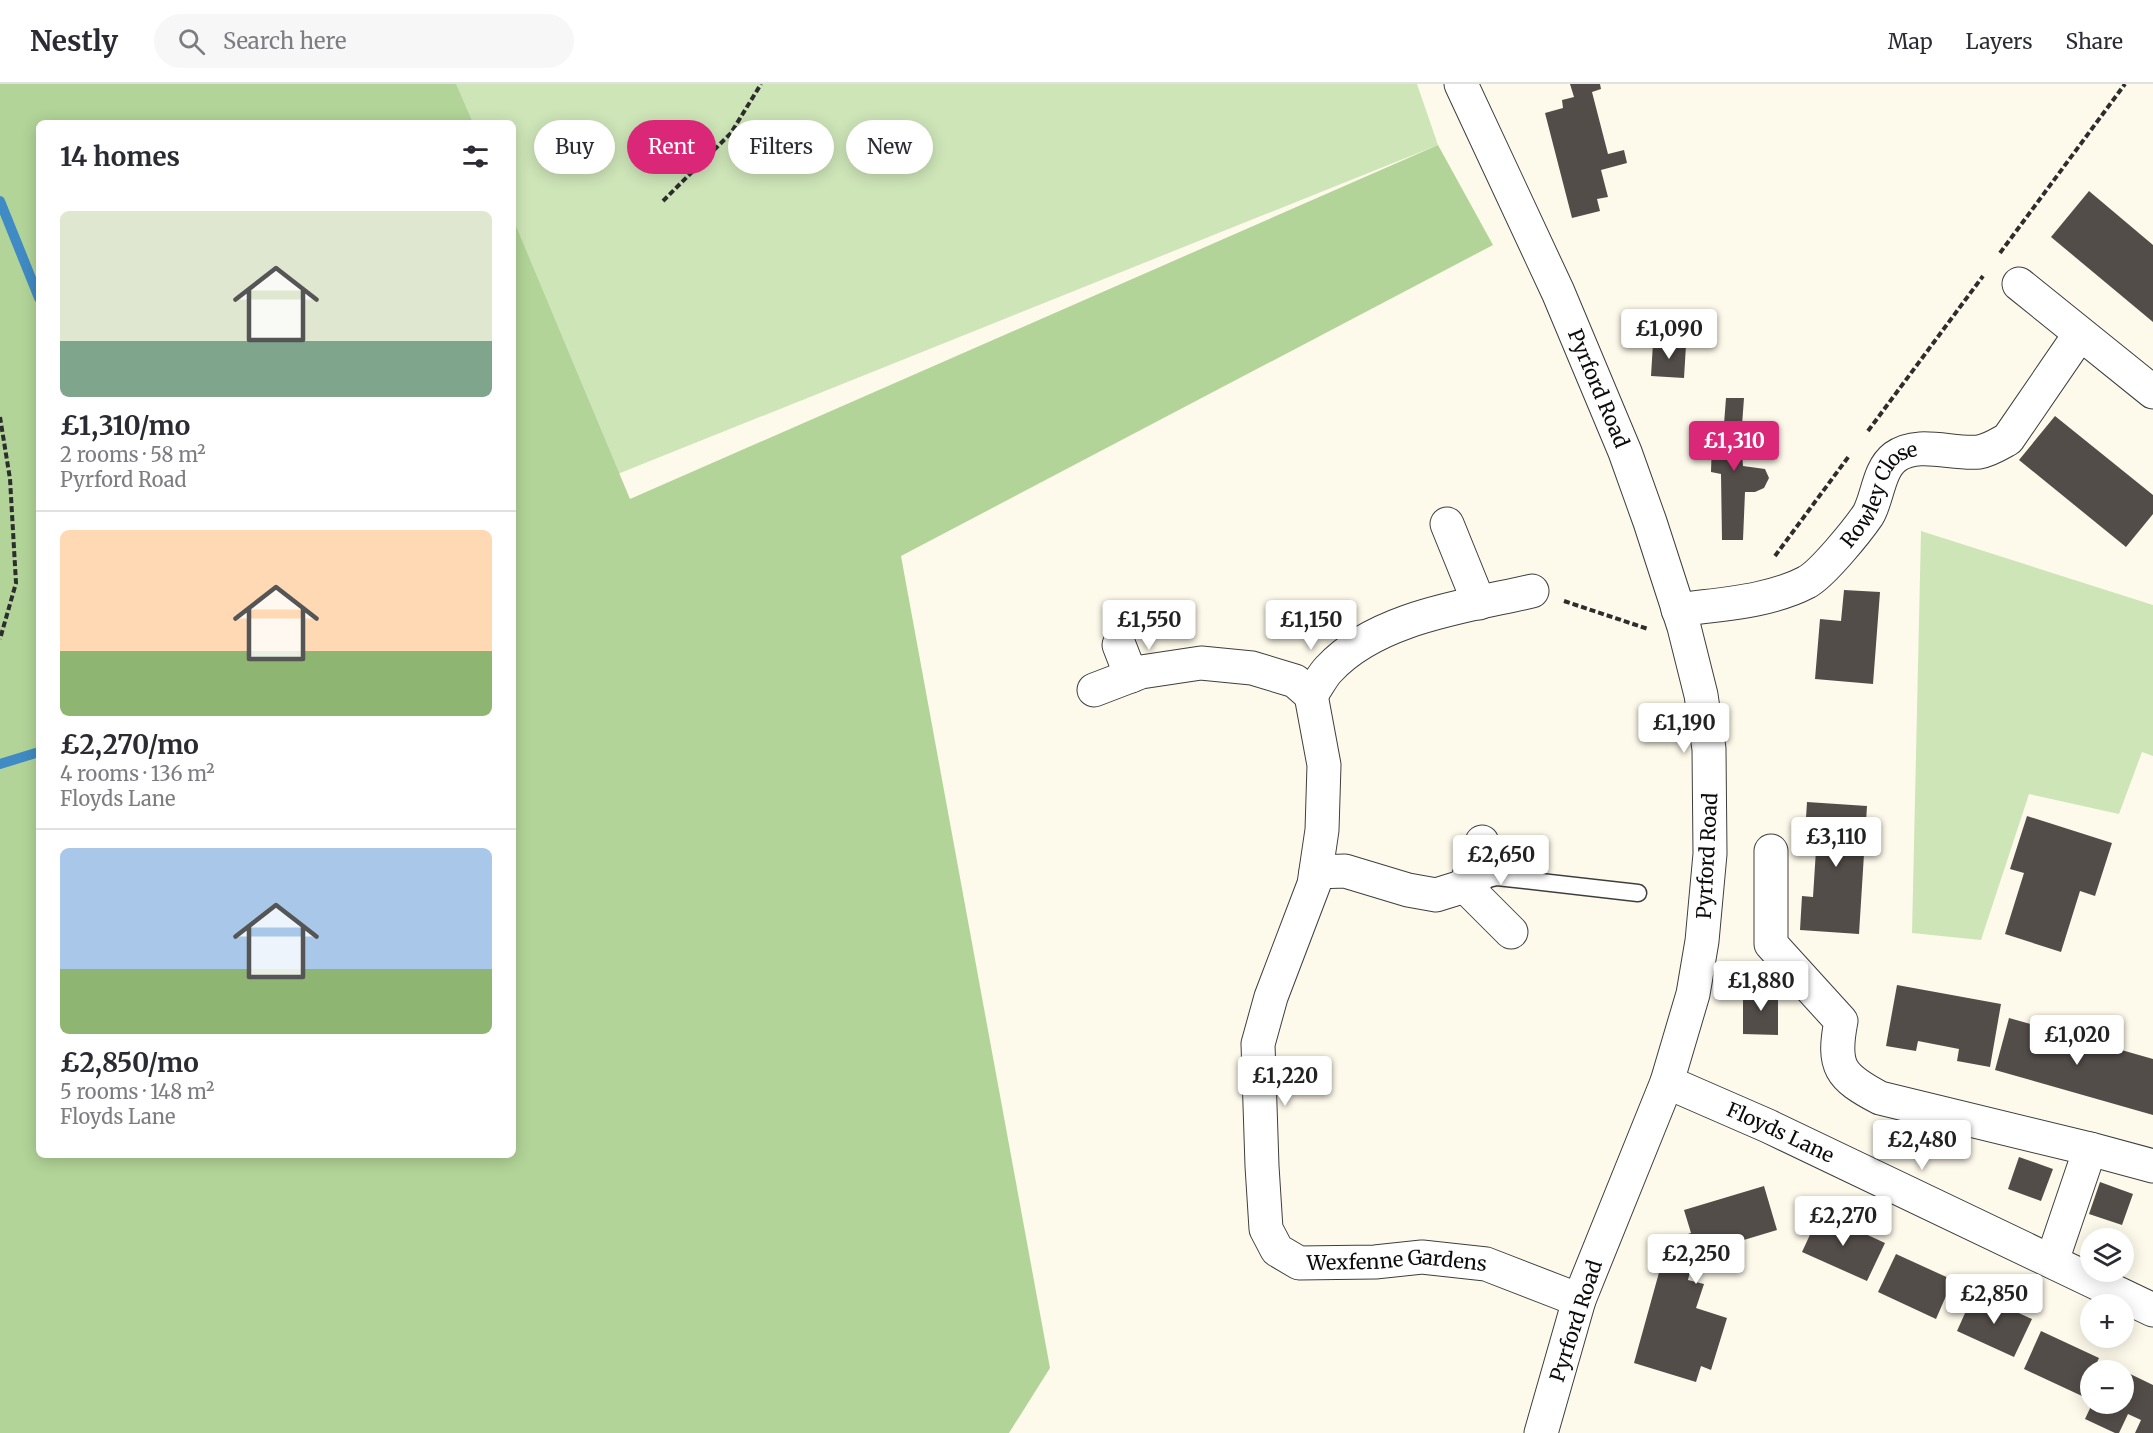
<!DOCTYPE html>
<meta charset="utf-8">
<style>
:root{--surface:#fff;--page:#f7f7f7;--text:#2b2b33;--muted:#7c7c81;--line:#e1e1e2;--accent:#db2777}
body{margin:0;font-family:Merriweather,serif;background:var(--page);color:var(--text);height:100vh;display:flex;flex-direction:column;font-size:22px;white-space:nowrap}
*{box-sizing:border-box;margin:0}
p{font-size:20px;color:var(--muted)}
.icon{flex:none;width:33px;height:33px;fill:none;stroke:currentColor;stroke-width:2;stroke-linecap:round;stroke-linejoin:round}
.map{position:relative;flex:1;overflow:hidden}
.drawer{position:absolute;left:36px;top:36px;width:480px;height:1038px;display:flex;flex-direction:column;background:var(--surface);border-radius:9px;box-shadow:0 3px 15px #0003}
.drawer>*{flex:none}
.top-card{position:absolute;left:534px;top:36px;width:570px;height:54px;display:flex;gap:12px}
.controls{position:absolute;left:2080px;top:1144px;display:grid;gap:12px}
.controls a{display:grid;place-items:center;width:54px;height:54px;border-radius:50%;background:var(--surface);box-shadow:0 3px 15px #0003;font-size:30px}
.price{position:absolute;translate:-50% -51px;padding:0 14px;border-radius:6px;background:#fff;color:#222;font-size:20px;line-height:39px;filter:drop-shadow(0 2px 3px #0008)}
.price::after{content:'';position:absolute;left:50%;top:36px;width:18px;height:14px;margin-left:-9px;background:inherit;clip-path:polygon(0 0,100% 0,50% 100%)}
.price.active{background:var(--accent);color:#fff}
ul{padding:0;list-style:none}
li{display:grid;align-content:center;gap:12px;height:318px;padding:0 24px}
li+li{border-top:2px solid var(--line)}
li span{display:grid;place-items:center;height:186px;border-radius:9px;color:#555}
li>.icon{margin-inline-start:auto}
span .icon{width:108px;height:108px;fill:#fffc;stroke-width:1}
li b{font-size:26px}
h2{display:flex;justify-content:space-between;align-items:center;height:72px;padding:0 24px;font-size:26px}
.chip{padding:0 21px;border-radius:27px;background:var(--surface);box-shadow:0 3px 15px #0003;font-size:21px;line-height:54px}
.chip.active{background:var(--accent);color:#fff}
header{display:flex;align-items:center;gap:36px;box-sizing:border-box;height:84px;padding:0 30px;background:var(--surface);border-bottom:2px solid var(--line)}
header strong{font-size:28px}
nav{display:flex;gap:33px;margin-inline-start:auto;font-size:21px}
.search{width:420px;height:54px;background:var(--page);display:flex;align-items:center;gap:15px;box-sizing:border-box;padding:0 21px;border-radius:33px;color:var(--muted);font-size:22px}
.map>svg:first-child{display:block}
.green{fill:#cee5b8}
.forest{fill:#b2d498}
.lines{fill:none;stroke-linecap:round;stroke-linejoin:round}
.stream{stroke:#408bc3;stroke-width:10}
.building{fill:#534d49}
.service-casing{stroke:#3e3e3e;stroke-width:19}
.minor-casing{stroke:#3e3e3e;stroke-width:35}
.path{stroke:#2d2d2d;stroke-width:4;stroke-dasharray:6 3;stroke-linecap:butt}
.service{stroke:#fff;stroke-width:16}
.minor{stroke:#fff;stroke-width:33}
.labels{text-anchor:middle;stroke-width:6;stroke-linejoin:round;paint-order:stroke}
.street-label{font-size:20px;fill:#0b0b0b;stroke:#fff}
</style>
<header>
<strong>Nestly</strong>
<div class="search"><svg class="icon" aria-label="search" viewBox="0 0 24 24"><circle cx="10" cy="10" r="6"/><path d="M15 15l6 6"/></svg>Search here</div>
<nav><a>Map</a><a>Layers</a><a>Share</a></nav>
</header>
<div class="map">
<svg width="2153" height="1349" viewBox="0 0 2153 1349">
<rect width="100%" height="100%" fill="#fefaeb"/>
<path class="green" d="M0 0H1417L1438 61 513 432V39H39V623Z
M1921 447 2153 521V672L2142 668 2119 730 2029 710 1981 856 1912 849Z"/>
<path class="forest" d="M0 0H456L473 39H39V1071H513V135L630 415 1438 61 1493 161 901 472 1050 1284 1009 1349H0Z"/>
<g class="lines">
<path class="stream" d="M0 117 39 214
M0 680 39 668"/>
</g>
<path class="building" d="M1570 0H1600L1601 5 1592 8 1608 70 1624 66 1627 79 1601 86 1608 113 1597 115 1600 127 1572 134 1545 29 1563 24 1562 16 1574 13Z
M2089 107 2153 161V238L2051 153Z
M1653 259 1686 261 1684 294 1651 292Z
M1726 314H1744L1741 355 1743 382 1765 385 1769 394 1764 404 1755 408H1745L1743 456H1722L1721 390 1711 388 1712 354 1723 353Z
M2055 332 2153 411V430L2126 463 2019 376Z
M1844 506 1880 508 1873 600 1815 595 1820 535 1841 537Z
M1807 718 1867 722 1859 850 1800 846 1802 812 1813 813 1817 750 1805 749Z
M2027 732 2112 759 2095 812 2080 807 2061 868 2005 850 2024 789 2010 785Z
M1897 901 2001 920 1990 983 1957 977 1959 965 1918 957 1916 967 1886 962Z
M1743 905H1778V951L1743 950Z
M2009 934 2153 975V1031L1995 986Z
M2019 1073 2053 1085 2041 1117 2008 1105Z
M2100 1098 2133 1110 2122 1141 2089 1130Z
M1764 1102 1777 1146 1694 1171 1688 1196 1704 1200 1696 1224 1727 1234 1711 1286 1701 1282 1696 1298 1634 1279 1668 1156 1691 1149 1684 1126Z
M1820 1129 1885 1159 1867 1197 1802 1168Z
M1896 1170 1953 1196 1936 1235 1878 1208Z
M1974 1209 2032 1235 2014 1273 1957 1247Z
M2041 1247 2099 1274 2093 1287H2091V1292L2082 1312 2024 1285Z
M2124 1287 2153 1301V1349H2135L2141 1336 2128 1330 2119 1349H2115L2085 1335 2092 1320H2124Z"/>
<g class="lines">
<defs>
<path id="service" d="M1472 809 1488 795 1497 793 1638 809"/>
<g id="minor">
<path id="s1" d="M1461 0 1558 208 1625 368 1650 438 1684 543 1701 611 1709 665 1710 770 1702 857 1693 910 1667 998 1579 1216 1541 1349"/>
<path d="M2019 200 2153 308"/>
<path d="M1447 440 1479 519"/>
<path id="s2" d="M1678 526C1720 520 1769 518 1807 498 1823 489 1857 447 1868 431 1878 414 1878 386 1895 373 1918 356 1953 371 1979 368 1990 366 1999 360 2008 355L2080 250"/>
<path d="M1119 561 1131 592"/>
<path d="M1094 606 1141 588 1201 579 1252 584 1295 597 1311 611C1317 603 1322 592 1329 585 1377 533 1467 522 1532 507"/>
<path id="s3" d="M1311 611 1324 681 1322 746 1314 800 1271 913 1258 960 1262 1082 1266 1145 1277 1166 1299 1179 1375 1178 1422 1173 1486 1180 1579 1216"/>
<path d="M1482 758 1465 802 1511 848"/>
<path d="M1771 767V860L1841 937C1832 983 1840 993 1880 1014L2090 1065 2153 1082"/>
<path d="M1316 788 1345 787 1408 806 1436 811 1465 802"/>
<path id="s4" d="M1667 998 1768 1042 2153 1226"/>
<path d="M2052 1177 2090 1065"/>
</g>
</defs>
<use href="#service" class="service-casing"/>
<use href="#minor" class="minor-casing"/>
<path class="path" d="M663 117 731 49 761 0
M2000 169 2125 0
M0 333 10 395 16 499 0 555
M1868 347 1983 192
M1775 472 1849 372
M1564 517 1648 545"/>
<use href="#service" class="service"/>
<use href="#minor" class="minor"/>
</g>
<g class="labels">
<g class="street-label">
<text dy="7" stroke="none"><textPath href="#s1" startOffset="334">Pyrford Road</textPath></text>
<text dy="7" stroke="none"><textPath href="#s2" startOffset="249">Rowley Close</textPath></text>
<text transform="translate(1707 772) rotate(-87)" y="7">Pyrford Road</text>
<text dy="7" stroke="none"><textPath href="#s4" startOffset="124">Floyds Lane</textPath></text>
<text dy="7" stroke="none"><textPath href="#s3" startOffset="693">Wexfenne Gardens</textPath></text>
<text transform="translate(1576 1237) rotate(-72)" y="7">Pyrford Road</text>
</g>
</g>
</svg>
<div class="controls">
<a><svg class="icon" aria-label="layers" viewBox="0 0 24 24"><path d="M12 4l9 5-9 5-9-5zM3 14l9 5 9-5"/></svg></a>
<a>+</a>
<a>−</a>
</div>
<b class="price" style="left:1669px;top:276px">£1,090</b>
<b class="price active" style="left:1734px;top:388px">£1,310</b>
<b class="price" style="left:1149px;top:567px">£1,550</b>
<b class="price" style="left:1311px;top:567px">£1,150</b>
<b class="price" style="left:1684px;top:670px">£1,190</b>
<b class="price" style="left:1836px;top:784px">£3,110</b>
<b class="price" style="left:1501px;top:802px">£2,650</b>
<b class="price" style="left:1761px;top:928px">£1,880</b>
<b class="price" style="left:2077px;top:982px">£1,020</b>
<b class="price" style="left:1285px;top:1023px">£1,220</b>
<b class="price" style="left:1922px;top:1087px">£2,480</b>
<b class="price" style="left:1843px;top:1163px">£2,270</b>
<b class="price" style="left:1696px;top:1201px">£2,250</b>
<b class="price" style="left:1994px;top:1241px">£2,850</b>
<div class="top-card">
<a class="chip">Buy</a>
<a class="chip active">Rent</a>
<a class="chip">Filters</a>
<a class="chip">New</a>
</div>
<section class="drawer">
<h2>14 homes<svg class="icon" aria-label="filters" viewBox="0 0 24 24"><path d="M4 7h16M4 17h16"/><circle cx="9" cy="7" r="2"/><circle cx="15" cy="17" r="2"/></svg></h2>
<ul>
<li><span style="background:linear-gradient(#dfe7d0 70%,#7fa58c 0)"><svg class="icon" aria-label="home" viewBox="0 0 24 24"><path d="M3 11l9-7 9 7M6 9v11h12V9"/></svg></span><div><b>£1,310/mo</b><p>2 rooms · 58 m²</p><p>Pyrford Road</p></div></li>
<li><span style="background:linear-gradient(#ffd9b3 65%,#8fb573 0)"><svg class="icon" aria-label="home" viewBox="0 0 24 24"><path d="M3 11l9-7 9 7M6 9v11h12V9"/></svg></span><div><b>£2,270/mo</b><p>4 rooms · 136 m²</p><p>Floyds Lane</p></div></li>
<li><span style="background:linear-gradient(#a9c7e8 65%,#8fb573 0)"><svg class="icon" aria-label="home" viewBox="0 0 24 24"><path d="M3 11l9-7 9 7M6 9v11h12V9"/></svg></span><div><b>£2,850/mo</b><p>5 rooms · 148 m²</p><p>Floyds Lane</p></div></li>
</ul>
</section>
</div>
